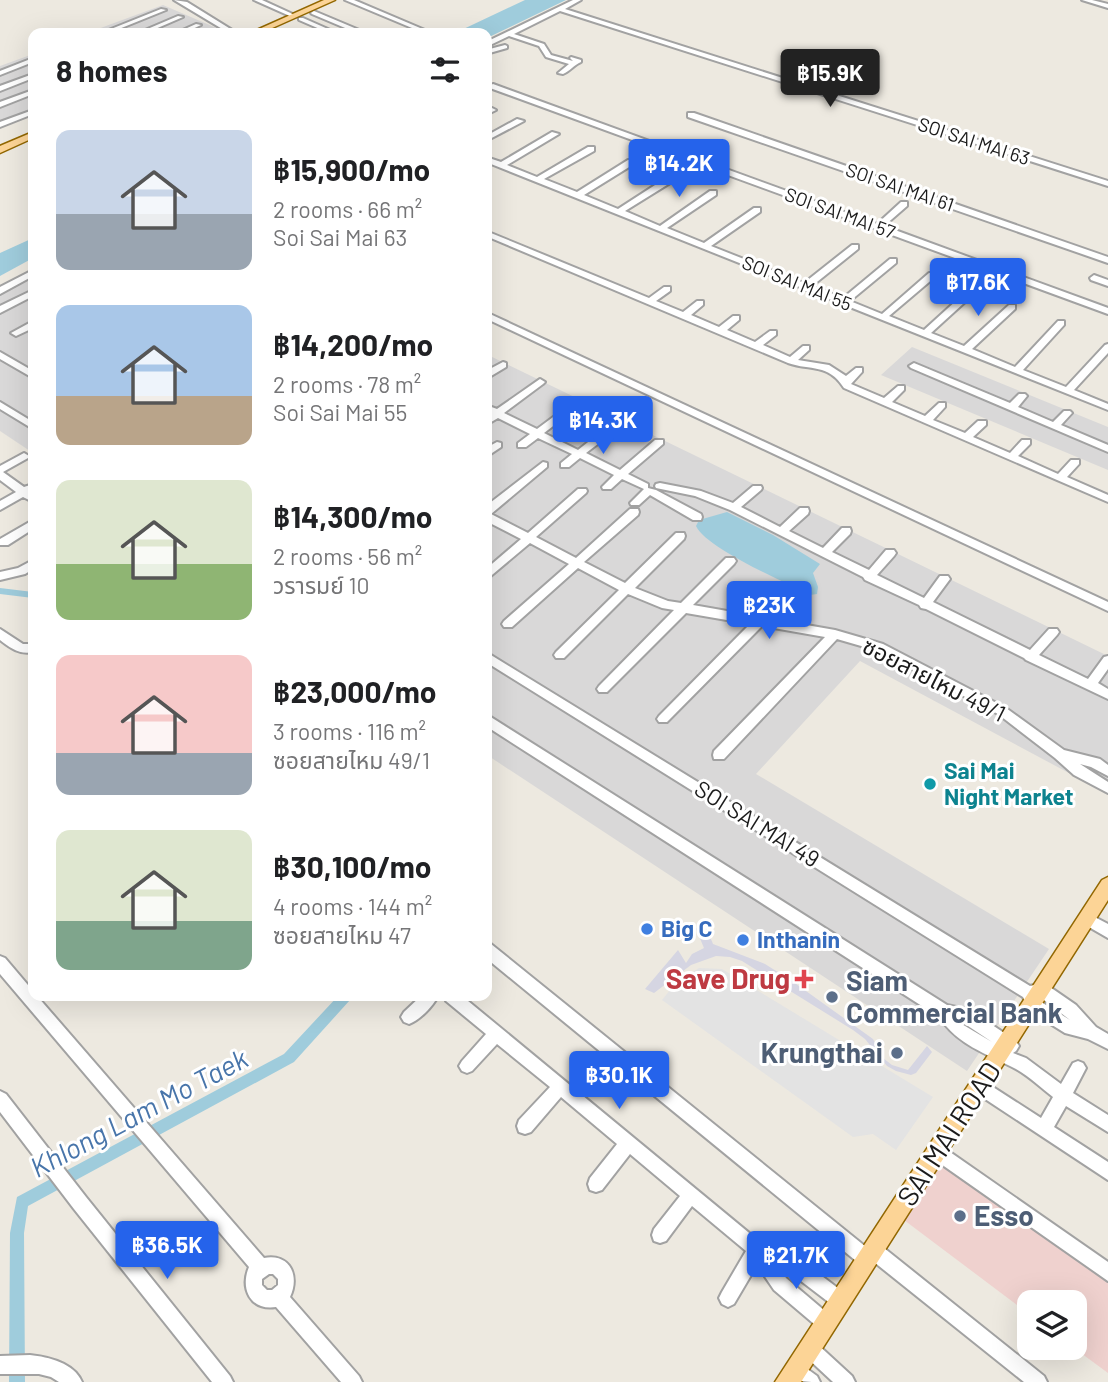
<!DOCTYPE html>
<meta charset="utf-8">
<style>
:root{--surface:#fff;--page:#f6f6f6;--text:#202124;--muted:#757577;--accent:#2563eb}
body{margin:0;font-family:Barlow,"Noto Sans Thai",sans-serif;background:var(--page);color:var(--text);height:100vh;display:flex;flex-direction:column;font-size:26px;white-space:nowrap}
*{box-sizing:border-box;margin:0}
p{font-size:23px;color:var(--muted)}
.icon{flex:none;width:38px;height:38px;fill:none;stroke:currentColor;stroke-width:2;stroke-linecap:round;stroke-linejoin:round}
.map{position:relative;flex:1;overflow:hidden}
.drawer{position:absolute;left:28px;top:28px;width:464px;height:973px;display:flex;flex-direction:column;background:var(--surface);border-radius:14px;box-shadow:0 7px 28px #0002}
.drawer>*{flex:none}
.tools{position:absolute;left:1017px;top:1290px;display:grid;gap:14px}
.tools a{display:grid;place-items:center;width:70px;height:70px;border-radius:14px;background:var(--surface);box-shadow:0 7px 28px #0002;font-size:35px}
.price{position:absolute;translate:-50% -60px;padding:0 16px;border-radius:7px;background:var(--accent);color:#fff;font-size:23px;line-height:46px;filter:drop-shadow(0 2px 4px #0008)}
.price::after{content:'';position:absolute;left:50%;top:42px;width:21px;height:16px;margin-left:-10px;background:inherit;clip-path:polygon(0 0,100% 0,50% 100%)}
.price.active{background:#222;color:#fff}
ul{padding:0;list-style:none}
li{display:flex;align-items:center;gap:21px;height:175px;padding:0 28px}
li span{display:grid;place-items:center;flex:none;width:196px;height:140px;border-radius:14px;color:#555}
li>.icon{margin-inline-start:auto}
span .icon{width:84px;height:84px;fill:#fffc;stroke-width:1}
li b{font-size:30px}
h2{display:flex;justify-content:space-between;align-items:center;height:84px;padding:0 28px;font-size:30px}
.map>svg:first-child{display:block}
.residential{fill:#d9d8d8}
.commercial{fill:#efd1ce}
.parking{fill:#e3e3e3}
.plaza{fill:#d5d5e2}
.water{fill:#9fccdc}
.lines{fill:none;stroke-linecap:round;stroke-linejoin:round}
.canal{fill:#9fccdc;fill-rule:evenodd}
.minor-casing{stroke:#a2a2a2;stroke-width:4}
.major-casing{stroke:#926700;stroke-width:3}
.minor{fill:#fff;fill-rule:evenodd}
.major{fill:#fcd496;fill-rule:evenodd}
.culture-dot{fill:#0f9aa8;stroke:#fff;stroke-width:2.5}
.shop-dot{fill:#3f7fe0;stroke:#fff;stroke-width:2.5}
.health-dot{fill:#e0444e;stroke:#fff;stroke-width:2.5}
.service-dot{fill:#5c6f8a;stroke:#fff;stroke-width:2.5}
.labels{text-anchor:middle;stroke-width:6;stroke-linejoin:round;paint-order:stroke}
.far-street-label{font-size:19px;fill:#1b1b1b;stroke:#fff}
.street-label{font-size:23px;fill:#1b1b1b;stroke:#fff}
.culture-label{font-size:23px;font-weight:bold;fill:#0d838f;stroke:#fff;text-anchor:start}
.shop-label{font-size:23px;font-weight:bold;fill:#366cbe;stroke:#fff;text-anchor:start}
.near-health-label{font-size:28px;font-weight:bold;fill:#be3a42;stroke:#fff;text-anchor:end}
.near-service-label{font-size:28px;font-weight:bold;fill:#4e5e75;stroke:#fff;text-anchor:start}
.near-water-label{font-size:28px;font-style:italic;fill:#4875aa;stroke:#fff}
.near-street-label{font-size:28px;fill:#1b1b1b;stroke:#fff}
</style>
<div class="map">
<svg width="1108" height="1382" viewBox="0 0 1108 1382">
<rect width="100%" height="100%" fill="#ede9e0"/>
<path class="residential" d="M163 5 228 33H87Z
M33 54V114L0 127V66Z
M33 276V453L0 431V293Z
M912 347 1108 427V470L881 375Z
M486 354 1108 656V794L860 661 756 774 1049 949 967 1071 487 755Z"/>
<path class="commercial" d="M937 1151 1108 1271V1373L1074 1348V1302H1029V1314L896 1214Z"/>
<path class="parking" d="M699 968 722 969 933 1097 896 1150 873 1134 853 1137 662 1000 674 985Z"/>
<path class="plaza" d="M704 920 714 926 709 934 713 944 765 964 792 981 873 1039 883 1058 892 1065 908 1070 927 1046 932 1052 916 1073 911 1075 896 1071 887 1066 865 1039 853 1030 742 961 730 957 716 956 691 965 654 993 645 989 678 950 686 963 692 954 704 948 696 929Z"/>
<path class="water" d="M525 0H566L487 38 486 33H455Z
M33 238V258L0 276V253Z
M727 512 773 535 820 564 813 573 818 587 817 594 810 595C785 582 707 549 696 526L699 520Z"/>
<g class="lines">
<path class="canal" d="M0 588 33 592V598L0 594Z
M338 996H352L350 1000 294 1062 28 1206 24 1233 25 1382H9L10 1233 17 1197 284 1054Z"/>
<defs>
<path id="minor" d="M174 0 187 2 237 33H229Z
M254 0H262L297 16 292 17Z
M345 0H354L432 33H424Z
M573 0H581L565 9 1108 181V186L560 11 514 34 544 44 551 55 573 61 570 58 571 57 581 60V62C574 65 570 71 563 74L558 73 569 64 546 57 539 46 509 36 486 47V42Z
M1082 0H1092L1108 4V8Z
M161 9 166 10 109 33H101Z
M314 11 364 32 365 33H357L312 14 311 13Z
M178 16 183 17 146 33H138Z
M299 18H303L337 33H329L299 20Z
M196 24 201 25 184 33H176Z
M505 45 507 46V48L486 54V50Z
M33 58V62L0 75V71Z
M33 74V78L0 91V86Z
M493 84 877 224 901 202H907V206L884 226 1108 308V314L490 88 489 86Z
M33 90V94L0 107V102Z
M492 108 496 110 486 115V110Z
M33 110V114L0 127V122Z
M688 113H694L1108 257V263L688 117Z
M517 119 524 121 486 141V136Z
M552 132 559 134 507 165 537 177 588 147H594V151L544 179 577 192 628 160H634V164L584 195 618 209 669 176H675V180L625 211 660 226 710 191H716V195L667 228 704 243 754 208H760V212L711 246 804 283 852 245H858V249L812 286 843 298 890 259H896V263L850 301 882 314 929 273H935V277L889 316 924 330 969 289H975V293L931 333 964 346 1009 305H1015V309L972 349 1015 367 1058 321H1064V325L1023 370 1066 387 1105 345 1108 344V353L1074 390 1108 404V410L486 162V157L501 162Z
M486 231 649 298 664 287H670V291L656 301 683 312 697 301H703V305L691 315 719 327 733 316H739V320L727 330 755 342 770 331H776V335L763 345 790 357 803 346H809V350L798 360 829 365 846 376 856 368H862V372L851 384 884 398 898 386H904V390L892 402 925 416 939 403H945V407L933 420 965 433 978 421H986V425L973 437 1010 453 1022 440H1030V444L1018 456 1058 474 1071 460H1079V464L1067 477 1108 495V502L844 388C828 363 811 371 788 363L486 236Z
M33 270V276L0 294V287Z
M1094 275 1108 280V286L1091 280 1090 278Z
M33 290V296L0 313V306Z
M490 314 1108 602V611L487 319 486 316Z
M33 321V328L16 336 11 333Z
M0 352 33 371V378L0 359Z
M503 362 506 363V367L486 379V371Z
M914 363 1010 403 1019 394H1025L1027 396 1018 407 1053 422 1064 411H1070L1072 413 1061 425 1108 445V452L911 368 909 366Z
M540 379 545 382 543 384 504 413 537 429 576 400H582V404L544 433 578 450 616 420H624V424L586 453 620 470 655 440H663V444L628 474 648 484V488L656 490 701 514 702 517 701 520H693L650 495 639 505H631L630 503 644 489 622 479 611 489H603L602 487 614 475 580 458 569 467H561V463L572 454 538 438 526 447H518V443L530 434 498 418 486 425V417L490 414 486 412V405L497 409Z
M0 402 33 422V429L0 409Z
M497 442 501 443V447L486 457V448Z
M24 453 29 456 28 458 3 472 24 487 33 484V491L31 493 33 494V502L23 497 0 510V501L16 492 0 480V466Z
M543 462 547 463V467L491 514 528 533 578 489H586L587 491 586 493 536 537 576 558 630 509H638L639 512 638 515 584 562 625 583 676 533H684L685 536 684 539 635 588 668 601 681 603 726 558H734L736 561 734 564 693 605 835 630 883 644 1006 708 1064 750 1100 759 1108 765V776L1091 767 1080 764 1108 782V793L1074 775 1055 758 998 714 875 650 837 639 724 759H714L713 755 714 751 825 637 762 626 667 722H659L657 719 659 716 750 624 686 613 607 692H599L597 689 599 686 674 610 662 608 628 594 564 658H556L554 655 556 652 619 590 578 568 512 627H504L502 624 504 621 569 564 530 543 486 580V569L521 539 486 521V506Z
M660 483 701 491 733 503 753 486H761L762 488 761 490 741 507 780 527 800 508H808L809 511 808 514 789 531 823 548 842 528H850L851 531 850 534 832 552 869 570 886 550H894L896 553 894 556 877 575 924 598 940 576H948L950 579 933 602 1030 650 1049 629H1057L1059 632 1057 635 1039 655 1088 679 1104 657 1108 656V669L1098 683 1108 689V699L1026 660 1024 658 926 609 921 608 919 605 865 580 863 577 730 510 695 496 656 488 655 486 656 484Z
M33 520V529L8 545H0V539Z
M33 560V569L25 574 0 580V572L18 568Z
M0 629 23 644H33V652C20 655 10 648 0 640Z
M486 652 1030 986 1042 983 1047 985 1076 1005 1096 1027 1108 1034V1049L1088 1039 1065 1033 1028 1010 1023 997 486 662ZM1037 997H1040L1070 1020 1038 1000Z
M486 714 947 1005 970 1010 1016 1041 1019 1046 1016 1051 1013 1053 1026 1058 1061 1084 1073 1063 1078 1061 1083 1063 1086 1068 1073 1093 1108 1115V1132L1066 1106 1054 1127 1108 1162V1180L973 1091 971 1086 973 1081 979 1078 1041 1118 1053 1097C1041 1088 1028 1075 1014 1068 985 1053 958 1045 939 1017L486 726ZM959 1021 962 1022 992 1042 960 1023Z
M1087 913 1108 924V938L1082 923 1080 919 1082 915Z
M486 943 491 944 866 1247 867 1244 873 1241 879 1244 1044 1376 1047 1382H1024L874 1262 873 1265 867 1268 861 1265 486 958Z
M0 956 5 958 33 991V996H37L264 1258C290 1253 300 1276 290 1297L359 1376 362 1382H341L276 1307C250 1311 240 1288 249 1267L0 974ZM269 1274H273L278 1279V1285L272 1290H267L262 1285V1279Z
M421 996H438C433 1006 420 1020 409 1024L404 1022 401 1017 404 1012Z
M444 996H462L765 1246 794 1255 847 1295 850 1301 847 1307 841 1310 835 1307 784 1268 779 1267 786 1278 832 1317 835 1323 832 1329 826 1332 820 1329 774 1290 757 1265 734 1304 728 1307 722 1304 719 1298 722 1292 746 1251 692 1206 666 1241 660 1243 654 1241 652 1235 654 1229 680 1196 630 1154 602 1190 596 1192 590 1190 588 1184 590 1178 617 1144 561 1097 531 1132 525 1134 519 1132 517 1126 519 1120 550 1087 497 1044 472 1071 467 1073 462 1071 459 1066 462 1061 486 1034 446 1001Z
M0 1091 6 1094 86 1197 230 1376 233 1382H212L74 1209 0 1112Z
M937 1143 1108 1262V1281L931 1157 929 1151 931 1145Z
M809 1339 815 1342 852 1376 855 1382H833L803 1354 800 1348 803 1342Z
M30 1355C49 1357 74 1363 82 1382H59L51 1377 39 1374H0V1356Z
M795 1360 817 1376 820 1382C805 1382 793 1382 786 1369L789 1363Z"/>
<path id="major" d="M324 0H335L261 33H250Z
M33 132V138L0 153V146Z
M1108 877V900L801 1382H775L1102 880Z"/>
</defs>
<use href="#minor" class="minor-casing"/>
<use href="#major" class="major-casing"/>
<use href="#minor" class="minor"/>
<use href="#major" class="major"/>
</g>
<circle class="culture-dot" cx="930" cy="784" r="7"/>
<g class="shop-dot">
<circle cx="647" cy="929" r="7"/>
<circle cx="743" cy="940" r="7"/>
</g>
<path class="health-dot" d="M800.5 968.5h7v7h7v7h-7v7h-7v-7h-7v-7h7z"/>
<g class="service-dot">
<circle cx="832" cy="997" r="7"/>
<circle cx="897" cy="1053" r="7"/>
<circle cx="960" cy="1216" r="7"/>
</g>
<g class="labels">
<g class="far-street-label">
<text transform="translate(974 141) rotate(18)" y="7">SOI SAI MAI 63</text>
<text transform="translate(900 187) rotate(19)" y="7">SOI SAI MAI 61</text>
<text transform="translate(840 213) rotate(20)" y="7">SOI SAI MAI 57</text>
<text transform="translate(797 283) rotate(22)" y="7">SOI SAI MAI 55</text>
</g>
<g class="street-label">
<text transform="translate(934 680) rotate(27)" y="8">ซอยสายไหม 49/1</text>
<text transform="translate(757 824) rotate(32)" y="8">SOI SAI MAI 49</text>
</g>
<g class="culture-label">
<text x="944" y="779">Sai Mai<tspan x="944" dy="26">Night Market</tspan></text>
</g>
<g class="shop-label">
<text x="661" y="937">Big C</text>
<text x="757" y="948">Inthanin</text>
</g>
<g class="near-health-label">
<text x="790" y="989">Save Drug</text>
</g>
<g class="near-service-label">
<text x="846" y="991">Siam<tspan x="846" dy="32">Commercial Bank</tspan></text>
<text x="883" y="1063" text-anchor="end">Krungthai</text>
<text x="974" y="1226">Esso</text>
</g>
<g class="near-water-label">
<text transform="translate(139 1113) rotate(-28)" y="10">Khlong Lam Mo Taek</text>
</g>
<g class="near-street-label">
<text transform="translate(949 1134) rotate(-57)" y="10">SAI MAI ROAD</text>
</g>
</g>
</svg>
<div class="tools">
<a><svg class="icon" aria-label="layers" viewBox="0 0 24 24"><path d="M12 4l9 5-9 5-9-5zM3 14l9 5 9-5"/></svg></a>
</div>
<b class="price active" style="left:830px;top:109px">฿15.9K</b>
<b class="price" style="left:679px;top:199px">฿14.2K</b>
<b class="price" style="left:978px;top:318px">฿17.6K</b>
<b class="price" style="left:603px;top:456px">฿14.3K</b>
<b class="price" style="left:769px;top:641px">฿23K</b>
<b class="price" style="left:619px;top:1111px">฿30.1K</b>
<b class="price" style="left:167px;top:1281px">฿36.5K</b>
<b class="price" style="left:796px;top:1291px">฿21.7K</b>
<section class="drawer">
<h2>8 homes<svg class="icon" aria-label="filters" viewBox="0 0 24 24"><path d="M4 7h16M4 17h16"/><circle cx="9" cy="7" r="2"/><circle cx="15" cy="17" r="2"/></svg></h2>
<ul>
<li><span style="background:linear-gradient(#c9d6e8 60%,#9aa5b1 0)"><svg class="icon" aria-label="home" viewBox="0 0 24 24"><path d="M3 11l9-7 9 7M6 9v11h12V9"/></svg></span><div><b>฿15,900/mo</b><p>2 rooms · 66 m²</p><p>Soi Sai Mai 63</p></div></li>
<li><span style="background:linear-gradient(#a9c7e8 65%,#b9a48a 0)"><svg class="icon" aria-label="home" viewBox="0 0 24 24"><path d="M3 11l9-7 9 7M6 9v11h12V9"/></svg></span><div><b>฿14,200/mo</b><p>2 rooms · 78 m²</p><p>Soi Sai Mai 55</p></div></li>
<li><span style="background:linear-gradient(#dfe7d0 60%,#8fb573 0)"><svg class="icon" aria-label="home" viewBox="0 0 24 24"><path d="M3 11l9-7 9 7M6 9v11h12V9"/></svg></span><div><b>฿14,300/mo</b><p>2 rooms · 56 m²</p><p>วรารมย์ 10</p></div></li>
<li><span style="background:linear-gradient(#f6c9c9 70%,#9aa5b1 0)"><svg class="icon" aria-label="home" viewBox="0 0 24 24"><path d="M3 11l9-7 9 7M6 9v11h12V9"/></svg></span><div><b>฿23,000/mo</b><p>3 rooms · 116 m²</p><p>ซอยสายไหม 49/1</p></div></li>
<li><span style="background:linear-gradient(#dfe7d0 65%,#7fa58c 0)"><svg class="icon" aria-label="home" viewBox="0 0 24 24"><path d="M3 11l9-7 9 7M6 9v11h12V9"/></svg></span><div><b>฿30,100/mo</b><p>4 rooms · 144 m²</p><p>ซอยสายไหม 47</p></div></li>
</ul>
</section>
</div>
